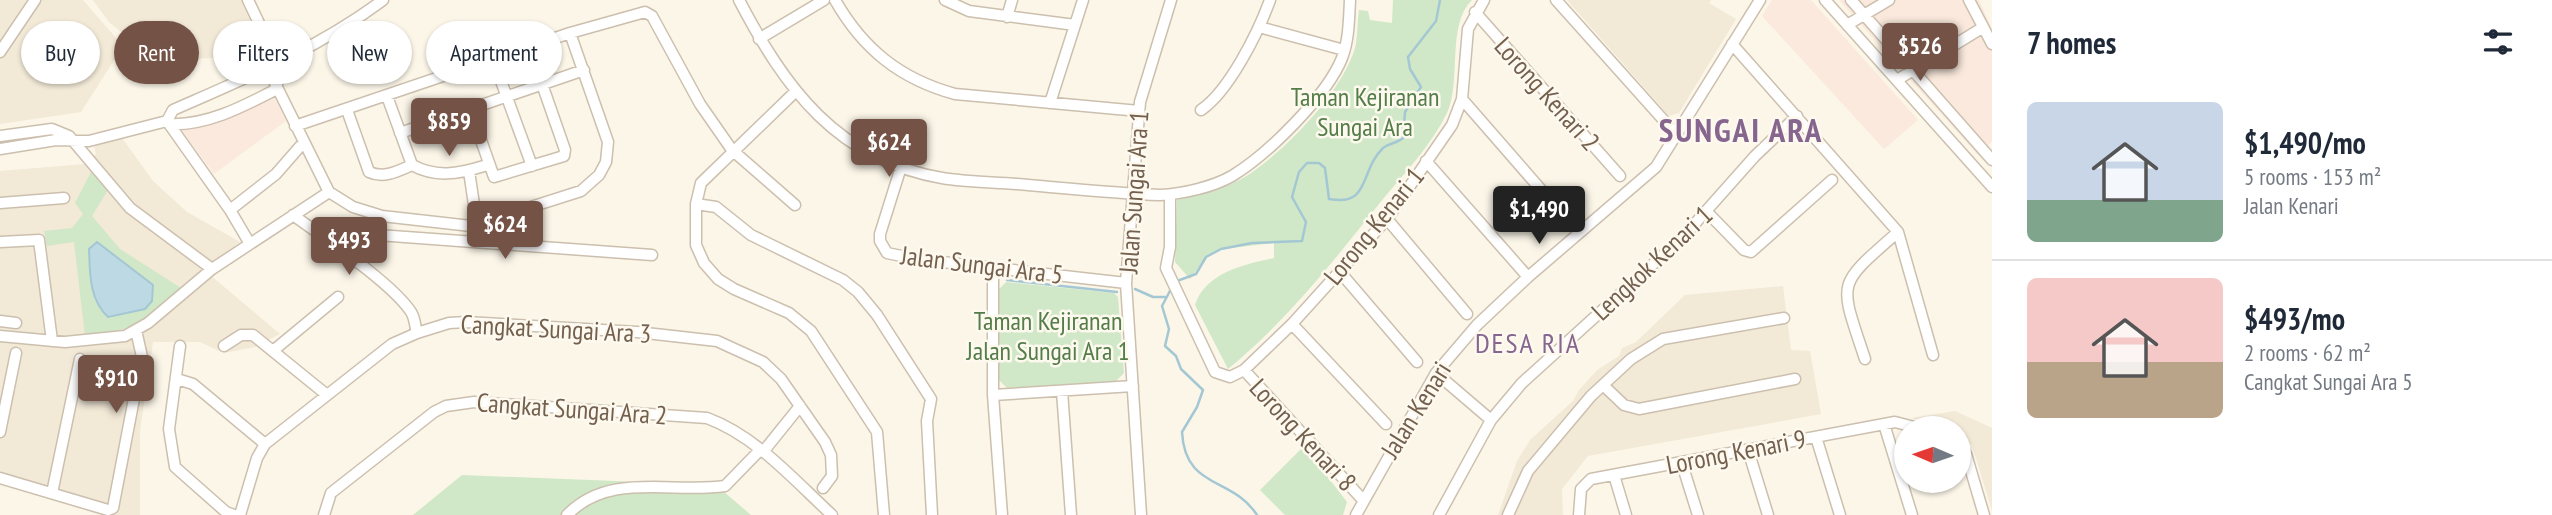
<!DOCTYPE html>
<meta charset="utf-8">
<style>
:root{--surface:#fff;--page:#f6f6f7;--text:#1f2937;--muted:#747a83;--line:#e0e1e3;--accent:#745245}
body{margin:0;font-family:"PT Sans Narrow",sans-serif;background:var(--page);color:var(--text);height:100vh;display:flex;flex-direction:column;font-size:26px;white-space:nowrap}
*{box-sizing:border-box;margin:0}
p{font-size:23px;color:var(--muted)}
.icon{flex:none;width:38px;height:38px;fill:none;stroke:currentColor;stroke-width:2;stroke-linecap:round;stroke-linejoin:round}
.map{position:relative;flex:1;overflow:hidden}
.drawer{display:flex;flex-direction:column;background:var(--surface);width:560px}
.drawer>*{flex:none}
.banner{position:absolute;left:21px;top:21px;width:665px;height:63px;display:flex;gap:14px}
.needle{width:46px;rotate:272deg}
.buttons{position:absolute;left:1894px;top:416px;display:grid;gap:14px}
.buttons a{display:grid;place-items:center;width:77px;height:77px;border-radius:50%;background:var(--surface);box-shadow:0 2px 5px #0004;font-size:35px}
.price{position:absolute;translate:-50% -60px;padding:0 16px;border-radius:7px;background:var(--accent);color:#fff;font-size:23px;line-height:46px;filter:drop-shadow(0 2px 4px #0008)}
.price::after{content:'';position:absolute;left:50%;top:42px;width:21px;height:16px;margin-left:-10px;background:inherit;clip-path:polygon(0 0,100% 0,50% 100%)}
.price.active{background:#222;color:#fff}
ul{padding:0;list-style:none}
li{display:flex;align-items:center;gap:21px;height:175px;padding:0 35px}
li+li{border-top:2px solid var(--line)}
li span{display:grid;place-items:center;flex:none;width:196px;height:140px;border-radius:10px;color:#555}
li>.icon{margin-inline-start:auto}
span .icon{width:84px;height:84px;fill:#fffc;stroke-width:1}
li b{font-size:30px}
h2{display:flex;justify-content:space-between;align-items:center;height:84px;padding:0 35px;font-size:30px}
.pill{padding:0 24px;border-radius:32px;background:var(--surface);box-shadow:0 2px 5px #0004;font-size:24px;line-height:63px}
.pill.active{background:var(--accent);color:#fff}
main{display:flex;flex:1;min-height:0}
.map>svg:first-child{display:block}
.residential{fill:#f2e9d7}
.commercial{fill:#fae9dc}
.green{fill:#d0e8c7}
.water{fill:#bdd9e3;stroke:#a4c7d4;stroke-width:2}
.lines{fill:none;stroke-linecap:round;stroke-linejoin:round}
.stream{stroke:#a4c7d4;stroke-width:2.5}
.minor-casing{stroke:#ccbfae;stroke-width:13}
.minor{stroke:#fff;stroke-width:10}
.labels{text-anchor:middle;stroke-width:5;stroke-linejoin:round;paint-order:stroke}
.street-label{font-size:26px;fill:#73604e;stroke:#fef9ee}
.park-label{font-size:26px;fill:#537d49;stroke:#fef9ee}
.neighbourhood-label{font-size:28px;letter-spacing:2px;fill:#86668f;stroke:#fef9ee}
.district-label{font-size:33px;font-weight:bold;letter-spacing:2px;fill:#86668f;stroke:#fef9ee}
</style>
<main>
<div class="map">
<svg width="1992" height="515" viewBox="0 0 1992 515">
<rect width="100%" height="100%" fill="#fbf6e8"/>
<path class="residential" d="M0 0H83L123 46 81 112 0 124Z
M93 0H243L251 19 218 58 177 59 125 35 109 22Z
M1567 0H1711L1709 3 1736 19 1679 113 1669 116Z
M122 138 153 181 187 212 240 242 204 270 280 334 255 347 224 353 200 342H153L140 430V515H107L0 483V171L85 164 96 154 94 145Z
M1783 286 1791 350 1810 351 1821 414 1588 456 1562 489 1563 515H1498L1517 461 1530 440 1573 401 1579 390 1597 370 1619 356 1622 348 1636 342 1685 295Z
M1955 411 1992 428V511L1972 445 1958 436V429H1940L1912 418Z"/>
<path class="commercial" d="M1772 0H1811L1918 120 1884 149 1762 16Z
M1839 0H1979L1992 29V141L1979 156Z
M269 88 286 121 214 174 174 120 202 117Z"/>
<path class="green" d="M1393 0H1472C1446 25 1462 81 1447 113 1432 144 1405 173 1383 199 1335 259 1287 321 1228 369L1195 305C1205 273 1244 264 1274 258V243L1221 249 1206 257 1190 279 1175 262 1177 200C1201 193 1227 189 1248 175 1286 150 1342 92 1355 48 1358 37 1357 22 1359 10L1368 11 1370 20 1392 23Z
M92 170 108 190 92 216 120 249 181 288C146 321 134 331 85 336L74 242 47 246 44 231 72 228 83 214 75 203Z
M1006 282 1114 293 1118 297 1124 373 1116 381 1007 388 999 380V289Z
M1304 446 1347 502 1343 515H1285L1260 490Z
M462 475 716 485 751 515H413Z"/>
<path class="water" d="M97 242 153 285 152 301 145 309 108 317C89 299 90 274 89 249Z"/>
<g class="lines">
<path class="stream" d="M1007 280 1117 292
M1177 281 1196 274 1206 257 1221 249 1252 243 1302 241 1306 222 1292 197 1299 172 1307 163H1319L1325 168 1329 199C1371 207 1359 171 1383 148 1389 143 1396 144 1403 138L1405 112 1421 87 1410 69 1408 57 1436 21 1440 0
M1135 289 1153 297H1165
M1171 289 1162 306 1169 329 1165 346 1176 356 1181 369 1203 390 1197 407 1182 432C1185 490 1232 476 1257 515"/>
<defs>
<path id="minor" d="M248 0 278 63
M739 0C785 88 837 160 942 178 966 182 992 182 1017 184 1064 188 1112 193 1160 195 1182 194 1213 187 1232 176 1267 155 1327 96 1342 58 1349 40 1349 19 1350 0
M835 0C863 49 900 79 955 94L1139 111
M945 0 969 11 1075 25
M1556 0 1676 134
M1825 0 1992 187
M1851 0 1992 160
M1969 0 1992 44
M1475 12 1620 176
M1007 17 1012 0
M1847 25 1889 0
M1259 27 1344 50
M759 39 824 0
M269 44 286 49 300 48
M1732 44 1898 232 1933 355
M0 52 35 0
M493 59 532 166
M268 69 329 192 353 207 382 216 471 226 581 191 599 175 606 162 608 142 570 33
M1897 80 1982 28
M276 86 281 74 295 58
M795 92 701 183 696 204V245L704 263 718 279 734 289 789 313 811 331 877 432 884 515
M387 96 412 165C436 178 458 174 484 166
M1462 99 1570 223
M1050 103 1083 0
M470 109 494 177 564 156 565 150 542 84
M347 110 369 172C384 179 398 171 412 165
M1201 110C1229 91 1258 33 1270 0
M167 121 230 210 250 244
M169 124C207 126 244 106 277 89
M295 126 570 33 645 12 652 16 700 104 732 150 795 205
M400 133 584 70
M0 136 52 129 69 136 130 208 212 269
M0 149 56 140 89 141 167 121 173 110C246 78 319 48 383 0
M1426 161 1528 277
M901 167 880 234V241L887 253 916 259 1126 283
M469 171 477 225
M1170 195V247L1166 268 1215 372 1230 377 1244 370 1292 324 1387 219 1452 125 1462 99 1468 29 1484 0
M0 203 64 198
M696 204 716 207 751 235 843 280 858 292 877 315 931 399 927 421 932 515
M230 210 276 174 303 143
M1708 213 1744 250 1751 252 1832 180
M293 215C323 237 392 283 411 312 415 318 415 326 417 333
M1387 219 1467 314
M0 242 39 240 52 341
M356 262 366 242 378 235 652 255
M993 268V395L1002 515
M1340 272 1417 362
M0 321 16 323
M1292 324 1386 424
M0 336 65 342 125 336 148 323 212 269 329 192
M180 346 169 429 175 467 226 512 234 515
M224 346 241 335H253L327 395
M274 350 338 297
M1865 359C1839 280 1835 287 1898 232
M1244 370 1363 500
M1436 373 1491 420
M177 379 193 384 265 444
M1603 385 1624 405 1639 409 1795 379
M1062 391 1071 515
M993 395 1133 386
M1884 424 1912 515
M0 432 16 353
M1816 437 1840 515
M1958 442 1966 454 1984 515
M1748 450 1768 515
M763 452 800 406
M1682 464 1698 515
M1614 475 1626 515
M0 478 108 510 113 508 142 357 136 330
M52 493 80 359
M240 515 257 458 265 444 392 344 417 333 449 323 466 322 637 332 717 341 763 362 781 379 825 442 831 455 832 476 823 488
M324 515 331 493 434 412 446 406 474 402 707 418C756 436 794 480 832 515
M567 515C610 471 672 494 725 486L760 450
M1141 515 1126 283 1140 102 1171 0
M1356 515 1436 373 1477 325 1528 277 1656 167 1760 0
M1439 515 1491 420 1522 383 1683 237 1755 156 1797 116
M1508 515 1528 471 1591 396 1631 359 1663 339 1784 318
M1579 515 1581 489 1591 479 1895 422 1922 429"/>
</defs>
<use href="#minor" class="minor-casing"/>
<use href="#minor" class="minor"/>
</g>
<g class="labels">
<g class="street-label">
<text transform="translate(1547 94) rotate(48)" y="9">Lorong Kenari 2</text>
<text transform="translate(1134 192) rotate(-86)" y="9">Jalan Sungai Ara 1</text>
<text transform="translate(1374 226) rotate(-51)" y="9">Lorong Kenari 1</text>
<text transform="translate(1652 263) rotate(-43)" y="9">Lengkok Kenari 1</text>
<text transform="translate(982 265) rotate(7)" y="9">Jalan Sungai Ara 5</text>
<text transform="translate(556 329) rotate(3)" y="9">Cangkat Sungai Ara 3</text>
<text transform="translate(572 409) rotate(4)" y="9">Cangkat Sungai Ara 2</text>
<text transform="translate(1416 410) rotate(-58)" y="9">Jalan Kenari</text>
<text transform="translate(1303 435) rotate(47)" y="9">Lorong Kenari 8</text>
<text transform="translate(1736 452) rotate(-11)" y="9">Lorong Kenari 9</text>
</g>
<g class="park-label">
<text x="1365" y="106">Taman Kejiranan<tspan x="1365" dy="30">Sungai Ara</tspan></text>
<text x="1048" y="330">Taman Kejiranan<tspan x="1048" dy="30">Jalan Sungai Ara 1</tspan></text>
</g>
<g class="neighbourhood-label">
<text x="1528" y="353">DESA RIA</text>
</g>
<g class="district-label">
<text x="1741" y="142">SUNGAI ARA</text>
</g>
</g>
</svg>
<div class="buttons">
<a><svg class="needle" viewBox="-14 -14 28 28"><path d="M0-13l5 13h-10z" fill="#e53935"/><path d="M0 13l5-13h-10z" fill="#747a83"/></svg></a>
</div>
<b class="price" style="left:1920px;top:83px">$526</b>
<b class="price" style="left:449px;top:158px">$859</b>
<b class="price" style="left:889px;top:179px">$624</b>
<b class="price active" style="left:1539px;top:246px">$1,490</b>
<b class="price" style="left:505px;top:261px">$624</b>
<b class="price" style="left:349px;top:277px">$493</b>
<b class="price" style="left:116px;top:415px">$910</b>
<div class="banner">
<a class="pill">Buy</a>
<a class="pill active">Rent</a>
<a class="pill">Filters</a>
<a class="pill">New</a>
<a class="pill">Apartment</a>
</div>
</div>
<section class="drawer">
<h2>7 homes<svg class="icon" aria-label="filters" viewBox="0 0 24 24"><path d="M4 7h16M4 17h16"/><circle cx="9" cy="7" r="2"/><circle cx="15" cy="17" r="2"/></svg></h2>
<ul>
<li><span style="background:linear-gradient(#c9d6e8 70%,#7fa58c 0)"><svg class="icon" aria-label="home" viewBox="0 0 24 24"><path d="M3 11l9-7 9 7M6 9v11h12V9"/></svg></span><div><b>$1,490/mo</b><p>5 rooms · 153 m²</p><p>Jalan Kenari</p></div></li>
<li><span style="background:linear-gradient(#f6c9c9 60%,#b9a48a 0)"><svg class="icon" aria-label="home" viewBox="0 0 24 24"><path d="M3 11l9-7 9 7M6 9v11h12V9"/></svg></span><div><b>$493/mo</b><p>2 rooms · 62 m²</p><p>Cangkat Sungai Ara 5</p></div></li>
</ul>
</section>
</main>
